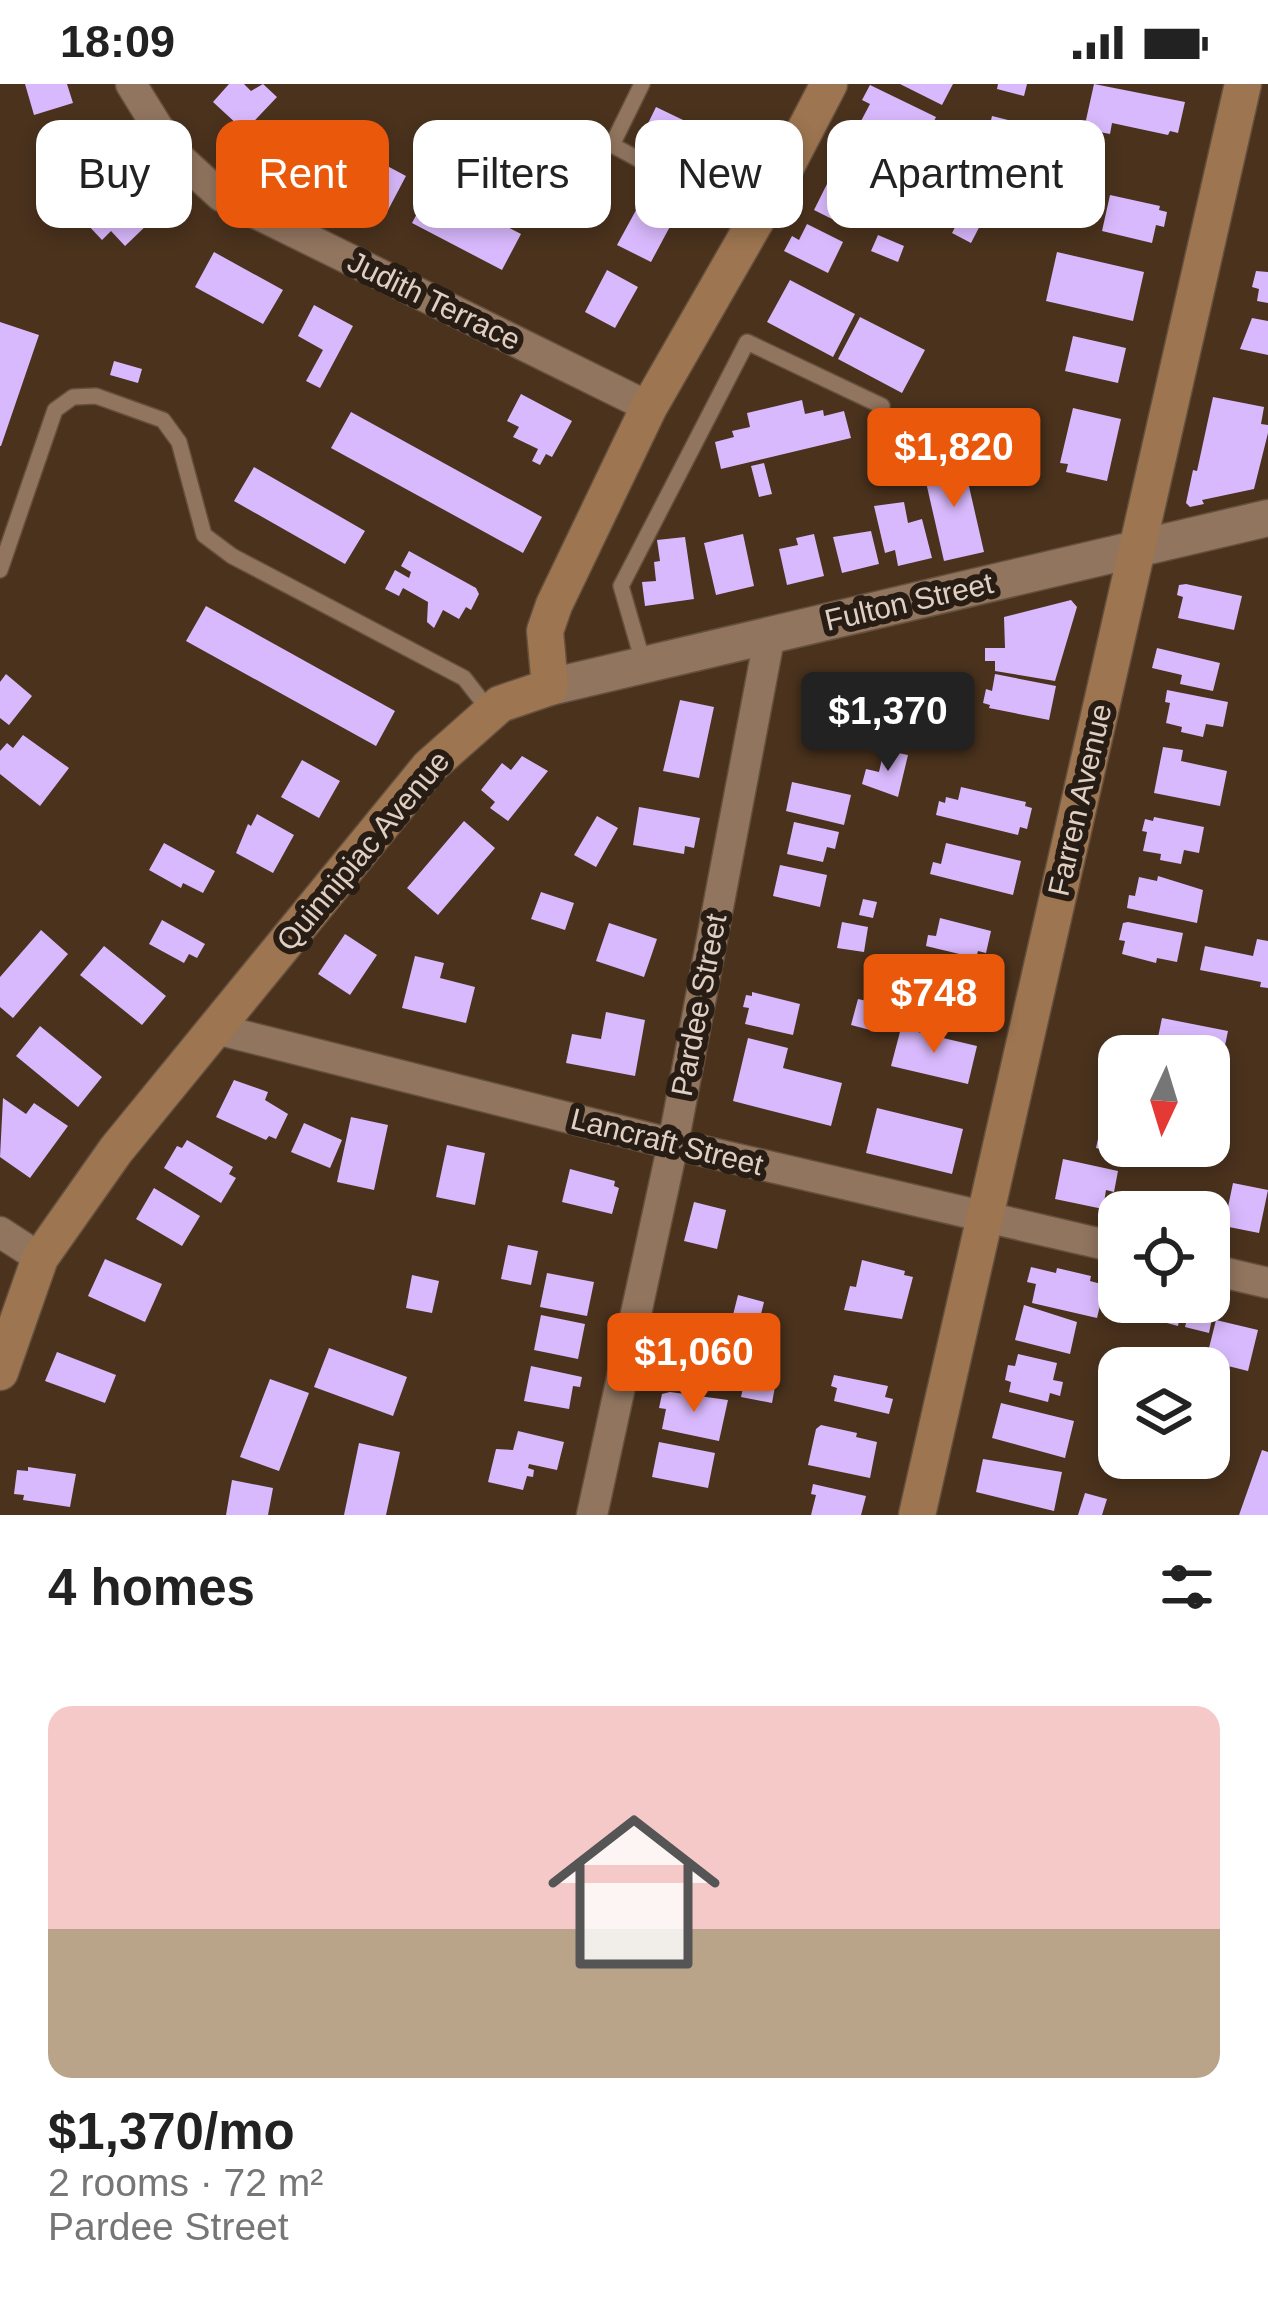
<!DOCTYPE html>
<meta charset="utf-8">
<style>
:root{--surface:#fff;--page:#f6f6f6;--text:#222;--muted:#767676;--line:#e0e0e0;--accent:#ea580c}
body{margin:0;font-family:Arial,sans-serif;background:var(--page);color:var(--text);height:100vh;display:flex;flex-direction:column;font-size:45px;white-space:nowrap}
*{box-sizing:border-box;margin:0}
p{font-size:39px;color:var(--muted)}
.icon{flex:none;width:66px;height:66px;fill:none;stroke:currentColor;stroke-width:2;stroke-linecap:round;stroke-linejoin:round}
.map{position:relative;height:1431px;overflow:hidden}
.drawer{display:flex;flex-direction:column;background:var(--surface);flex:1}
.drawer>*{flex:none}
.hud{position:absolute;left:36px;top:36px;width:1197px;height:108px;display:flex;gap:24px}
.needle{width:78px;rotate:184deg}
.tools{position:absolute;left:1098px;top:951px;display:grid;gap:24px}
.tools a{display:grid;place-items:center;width:132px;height:132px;border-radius:24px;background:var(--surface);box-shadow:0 6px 18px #0003;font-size:60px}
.price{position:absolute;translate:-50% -102px;padding:0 27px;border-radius:12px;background:var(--accent);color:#fff;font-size:39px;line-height:78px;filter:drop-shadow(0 3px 6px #0008)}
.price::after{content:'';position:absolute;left:50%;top:72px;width:36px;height:27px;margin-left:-18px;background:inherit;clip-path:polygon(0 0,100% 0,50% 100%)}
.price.on{background:#222;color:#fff}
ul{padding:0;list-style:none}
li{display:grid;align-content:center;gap:24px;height:636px;padding:0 48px}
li+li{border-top:3px solid var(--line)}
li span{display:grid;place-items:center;height:372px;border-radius:24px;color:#555}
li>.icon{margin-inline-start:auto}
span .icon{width:216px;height:216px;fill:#fffc;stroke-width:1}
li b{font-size:51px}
h2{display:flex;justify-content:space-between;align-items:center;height:144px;padding:0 48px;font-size:51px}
.pill{padding:0 42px;border-radius:24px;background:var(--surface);box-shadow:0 6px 18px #0003;font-size:42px;line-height:108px}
.pill.on{background:var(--accent);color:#fff}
.status{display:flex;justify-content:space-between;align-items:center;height:84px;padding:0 60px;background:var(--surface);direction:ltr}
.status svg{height:33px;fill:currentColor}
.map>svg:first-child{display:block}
.building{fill:#d9b9fd}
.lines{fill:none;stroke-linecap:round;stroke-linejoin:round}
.service-casing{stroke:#65503e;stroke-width:18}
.minor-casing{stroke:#65503e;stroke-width:33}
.tertiary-casing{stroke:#65503e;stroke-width:39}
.secondary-casing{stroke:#65503e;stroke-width:39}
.service{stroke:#91755f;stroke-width:15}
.minor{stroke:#91755f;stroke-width:30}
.tertiary{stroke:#91755f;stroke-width:36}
.secondary{stroke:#9d7550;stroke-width:36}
.labels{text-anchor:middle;stroke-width:12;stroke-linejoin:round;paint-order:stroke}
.street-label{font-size:30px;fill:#e0d0c4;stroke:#281d14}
</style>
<div class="status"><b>18:09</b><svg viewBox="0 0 49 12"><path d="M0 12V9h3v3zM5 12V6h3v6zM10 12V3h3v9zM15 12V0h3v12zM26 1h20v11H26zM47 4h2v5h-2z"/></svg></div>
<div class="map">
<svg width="1268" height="1431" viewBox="0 0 1268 1431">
<rect width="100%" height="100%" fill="#4a321d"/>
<path class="building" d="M25 0H67L73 19 34 31Z
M229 0H244L251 7 263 0 277 13 242 50 237 45 239 42 213 18Z
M900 0H953L942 21Z
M998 0H1027L1024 12 997 5Z
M1094 0 1185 18 1178 49 1170 47 1168 51 1112 39 1110 50 1084 45Z
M870 1 936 33 920 66 861 37 870 20 862 16Z
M656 23 731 59 713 96 638 60Z
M992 32 1016 38 1010 59 987 53Z
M316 44 406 92 387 128 297 80Z
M78 49 103 83 63 111 39 76Z
M852 51 903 76 888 106 832 78 839 63 845 66Z
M1014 59 1046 67 1042 88 1009 80Z
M830 94 866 112 850 144 814 126Z
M431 103 521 150 502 186 412 139Z
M121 108 150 138 125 162 111 147 102 156 87 140Z
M1110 111 1160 122 1159 126 1167 128 1164 143 1156 141 1152 159 1102 147Z
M641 117 674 135 651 178 617 161Z
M965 124 984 134 971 159 952 149Z
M807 140 843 158 828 189 784 167 792 152 799 156Z
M878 151 904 162 898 178 871 167Z
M214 168 283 206 263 240 195 203Z
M1057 168 1144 188 1133 237 1046 217Z
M607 186 638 203 615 244 585 228Z
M1256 187 1268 188V219L1257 217 1259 205 1252 203Z
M790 196 855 230 833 273 767 238Z
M314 221 353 242 320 304 306 297 323 266 298 252Z
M860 233 925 266 902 309 838 275Z
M1252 234 1268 237V271L1240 265Z
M0 238 39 251 1 362H0Z
M1073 252 1126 264 1118 299 1065 287Z
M114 277 142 285 138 299 110 291Z
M521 310 572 337 552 373 546 370 540 381 532 377 538 365 513 353 519 343 507 337Z
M1213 313 1264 323 1261 340 1268 341V349L1254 405 1202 416 1204 420 1190 423 1186 419 1193 386 1197 387Z
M802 316 805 330 823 326 824 332 844 327 851 354 721 385 715 358 734 353 732 347 750 343 747 329Z
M1073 324 1121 335 1107 397 1066 388 1068 380 1060 379Z
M351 328 542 433 523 469 331 364Z
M963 376 984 468 944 477 923 385Z
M764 379 772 410 759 413 751 382Z
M254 383 365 447 345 480 234 417Z
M904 418 908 439 922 435 932 474 898 482 895 466 885 469 874 422Z
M871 447 879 480 842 489 833 453Z
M743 450 754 502 716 511 704 459Z
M814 450 824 492 787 501 779 465 798 461 796 454Z
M685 453 694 515 645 522 642 498 656 497 654 478 660 477 657 456Z
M409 467 476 504 479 510 471 526 466 523 459 535 443 526 434 544 427 538 428 518 403 504 399 512 385 505 395 486 409 494 411 488 401 482Z
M1186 500 1242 512 1234 546 1178 534 1183 513 1177 511 1179 501Z
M1071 516 1077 523 1055 597 995 587V577H985V564H1005L1004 533Z
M206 522 395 627 376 662 186 557Z
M1157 564 1220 579 1213 607 1180 600 1182 591 1152 584Z
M6 590 32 612 9 641 0 634V598Z
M995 590 1056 602 1049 636 989 624 990 621 983 619 986 605 992 607Z
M1167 606 1228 618 1223 643 1206 640 1203 653 1181 648 1182 643 1166 639 1170 619 1165 618Z
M680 616 714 623 699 694 663 687Z
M23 651 69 684 40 722 0 690V667L7 659 13 664Z
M1163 663 1183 666 1181 677 1227 687 1220 722 1154 709Z
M884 666 908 671 898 713 862 700 866 685 879 688Z
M522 672 548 687 508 737 490 724 495 718 481 706 502 679 511 686Z
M302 676 340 697 319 734 281 713Z
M792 698 851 711 844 741 786 727Z
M961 703 1026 718 1025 722 1032 724 1027 745 1020 743 1018 751 936 731 939 717 945 719 946 713 958 716Z
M639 723 700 734 694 764 685 762 684 770 633 761Z
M257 730 294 751 273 789 236 769 248 740 251 742Z
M597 732 618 744 596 783 574 771Z
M1154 733 1204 743 1199 769 1184 766 1181 780 1160 776 1161 770 1143 767 1147 748 1142 747 1145 735 1153 737Z
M464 737 495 764 438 831 407 804Z
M794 738 839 748 835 765 827 763 823 778 787 770Z
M164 759 215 787 203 809 183 799 181 804 149 786Z
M946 759 1021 777 1013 811 930 790 933 778 941 780Z
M780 781 827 791 820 823 773 812Z
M1158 792 1203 806 1197 839 1127 824 1129 811 1135 812 1139 793 1157 797Z
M541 808 574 819 565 846 531 835Z
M863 815 877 818 873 834 859 831Z
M940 834 991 847 986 869 978 867 976 874 926 862 928 851 936 852Z
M162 836 205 860 197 874 189 870 184 879 149 860Z
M842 838 868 843 864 868 837 864Z
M1128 838 1183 849 1177 878 1157 874 1156 879 1122 870 1125 857 1119 856 1123 839Z
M609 839 657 855 644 893 596 877Z
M41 846 68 870 13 934 0 923V893Z
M345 850 377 871 350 911 318 890Z
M1257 855 1268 857V904L1260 903 1261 898 1200 886 1205 862 1253 872Z
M104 862 166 912 142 941 80 891Z
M913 871 989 888 980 929 904 912Z
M415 872 444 879 440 894 475 903 466 939 402 924Z
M752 908 800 920 793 951 745 940 749 924 743 923 746 911 752 912Z
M858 915 885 921 878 948 851 941Z
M606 928 645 936 635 992 566 979 572 950 601 955Z
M1162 934 1228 947 1223 971 1157 958Z
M40 942 102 993 78 1023 16 972Z
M901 944 977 962 968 1000 891 982Z
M748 954 788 964 783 984 842 999 831 1042 733 1017Z
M1111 995 1119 997V1058L1111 1056 1109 1067 1096 1064Z
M234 996 268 1008 265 1016 288 1030 276 1055 269 1052 266 1056 216 1033Z
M3 1014 26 1030 34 1019 68 1042 30 1094 0 1073Z
M877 1024 963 1045 952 1090 866 1069Z
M351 1033 388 1041 374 1106 337 1098Z
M304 1039 342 1056 330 1084 291 1068Z
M187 1056 233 1083 229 1090 236 1094 221 1119 164 1084 177 1062 182 1064Z
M447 1061 485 1069 475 1121 436 1113Z
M1063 1075 1118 1087 1114 1108 1106 1106 1103 1125 1055 1115Z
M570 1085 615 1097 614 1102 619 1104 612 1130 562 1118Z
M1233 1099 1268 1106 1259 1149 1224 1142Z
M154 1104 200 1132 182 1162 136 1135Z
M694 1118 726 1126 717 1165 684 1157Z
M508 1161 538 1167 531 1201 501 1195Z
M105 1175 162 1200 145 1238 88 1212Z
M862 1176 905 1187 904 1191 913 1193 902 1235 844 1226 850 1202 856 1203Z
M1031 1183 1056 1189 1057 1184 1091 1192 1090 1197 1105 1201 1097 1234 1032 1219 1036 1200 1027 1198Z
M547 1189 594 1198 587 1232 540 1223Z
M412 1191 439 1197 432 1229 406 1224Z
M738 1211 764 1218 757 1246 731 1239Z
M1160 1218H1183L1178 1242 1156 1236Z
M1191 1219 1214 1225 1209 1249 1185 1243Z
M1024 1221 1077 1238 1070 1270 1015 1256Z
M541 1231 585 1240 578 1275 534 1266Z
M1216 1236 1258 1246 1248 1287 1224 1281 1221 1292 1204 1284Z
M329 1264 407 1293 393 1332 314 1303Z
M57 1268 116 1291 105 1319 45 1297Z
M1018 1270 1057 1279 1053 1296 1063 1298 1060 1312 1050 1309 1048 1318 1009 1308 1011 1298 1005 1296 1008 1281 1015 1282Z
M531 1282 582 1293 580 1303 573 1302 569 1325 524 1317Z
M746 1291 776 1297 772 1319 741 1313Z
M834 1291 888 1302 885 1313 893 1315 889 1330 834 1317 837 1304 831 1302Z
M1105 1291 1119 1294V1312L1101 1308Z
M270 1295 309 1309 279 1387 240 1373Z
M670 1308 728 1316 719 1357 662 1345 666 1325 659 1324 662 1310Z
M1001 1319 1074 1337 1065 1374 992 1354Z
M1117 1340 1119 1341V1370L1111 1368Z
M821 1341 857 1349 856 1353 877 1358 870 1394 808 1381 816 1345Z
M518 1347 564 1358 557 1386 529 1380 528 1384 534 1386 533 1393 527 1392 523 1406 488 1398 496 1365 513 1366Z
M659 1358 715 1369 708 1404 652 1393Z
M359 1359 400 1368 386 1431H344Z
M1262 1366 1268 1368V1431H1239Z
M1178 1374H1207L1204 1389 1176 1382Z
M983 1375 1062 1388 1054 1427 976 1408Z
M28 1383 76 1390 70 1423 23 1416 24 1411 14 1410 17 1386 28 1387Z
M232 1396 273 1404 268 1431H226Z
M813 1400 866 1412 861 1431H811L816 1411 811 1410Z
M1085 1409 1107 1415 1102 1431H1078Z"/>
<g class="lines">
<defs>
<path id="service" d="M642 0 612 61 755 138
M0 486 55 326 73 313 96 312 163 336 179 358 204 451 232 472 464 594 489 626
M643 578 621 502 747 258 882 322"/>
<path id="minor" d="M131 0 173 68 221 112 649 323
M216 945 673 1060 1119 1164
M0 1148 40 1174
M1209 1185 1268 1199
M592 1431 673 1060 770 550"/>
<path id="tertiary" d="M550 603 1268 434"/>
<path id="secondary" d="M0 1288 40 1174 116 1066 429 683 500 620 550 603 545 547 554 521 649 323 778 98 829 0
M917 1431 1243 0"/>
</defs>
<use href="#service" class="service-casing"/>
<use href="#minor" class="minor-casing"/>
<use href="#tertiary" class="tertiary-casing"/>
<use href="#secondary" class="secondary-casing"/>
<use href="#service" class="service"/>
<use href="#minor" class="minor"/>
<use href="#tertiary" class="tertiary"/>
<use href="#secondary" class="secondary"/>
</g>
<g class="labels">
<g class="street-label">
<text transform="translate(434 217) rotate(26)" y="10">Judith Terrace</text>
<text transform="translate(909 518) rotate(-13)" y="10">Fulton Street</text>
<text transform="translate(1080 716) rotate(-77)" y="10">Farren Avenue</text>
<text transform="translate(363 767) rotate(-50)" y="10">Quinnipiac Avenue</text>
<text transform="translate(699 921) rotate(-79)" y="10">Pardee Street</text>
<text transform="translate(667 1058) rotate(14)" y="10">Lancraft Street</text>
</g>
</g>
</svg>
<div class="tools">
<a><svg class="needle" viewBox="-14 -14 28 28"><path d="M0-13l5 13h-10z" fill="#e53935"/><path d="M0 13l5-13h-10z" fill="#767676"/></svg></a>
<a><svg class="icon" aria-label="locate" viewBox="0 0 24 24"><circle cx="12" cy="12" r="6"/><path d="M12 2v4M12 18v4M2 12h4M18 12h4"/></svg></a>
<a><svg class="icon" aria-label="layers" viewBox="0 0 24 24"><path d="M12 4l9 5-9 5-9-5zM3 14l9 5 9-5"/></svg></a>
</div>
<b class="price" style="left:954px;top:426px">$1,820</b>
<b class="price on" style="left:888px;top:690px">$1,370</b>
<b class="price" style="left:934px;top:972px">$748</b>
<b class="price" style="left:694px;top:1331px">$1,060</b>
<div class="hud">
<a class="pill">Buy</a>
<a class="pill on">Rent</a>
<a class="pill">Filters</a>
<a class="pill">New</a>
<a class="pill">Apartment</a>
</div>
</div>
<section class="drawer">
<h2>4 homes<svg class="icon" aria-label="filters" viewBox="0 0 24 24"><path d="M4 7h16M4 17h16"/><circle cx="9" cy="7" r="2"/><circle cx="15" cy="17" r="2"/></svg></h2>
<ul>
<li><span style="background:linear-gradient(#f6c9c9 60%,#b9a48a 0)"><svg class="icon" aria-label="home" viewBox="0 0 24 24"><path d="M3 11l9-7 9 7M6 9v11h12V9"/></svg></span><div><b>$1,370/mo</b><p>2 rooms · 72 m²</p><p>Pardee Street</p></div></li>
</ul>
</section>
